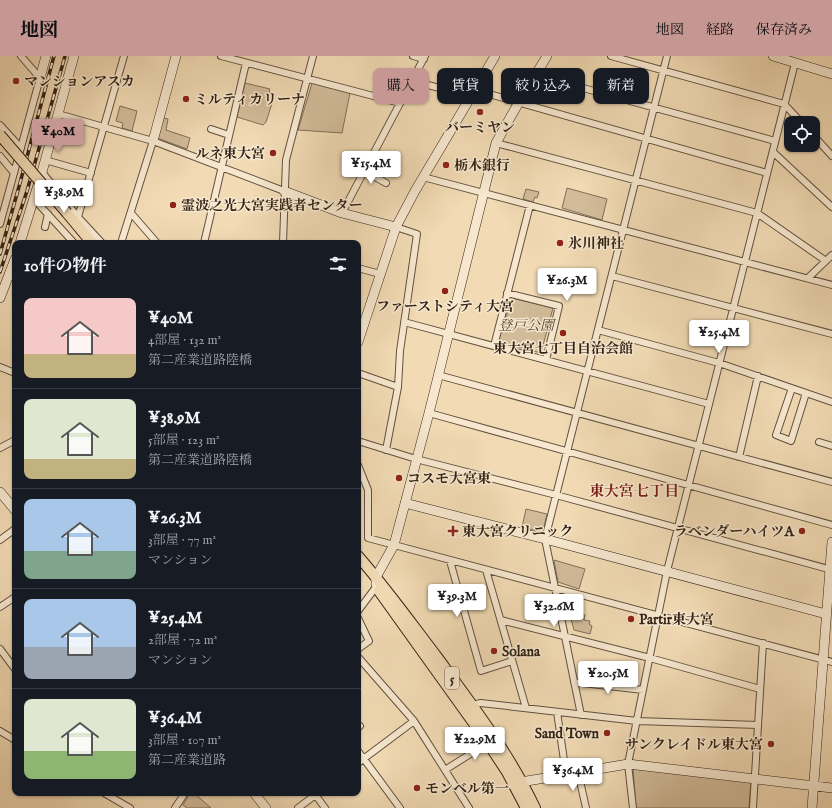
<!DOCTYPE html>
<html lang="ja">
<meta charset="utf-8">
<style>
:root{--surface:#171b24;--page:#20242c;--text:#f1f3f6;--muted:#9ea1a6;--line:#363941;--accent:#c59692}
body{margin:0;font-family:"IM FELL English","Noto Serif JP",serif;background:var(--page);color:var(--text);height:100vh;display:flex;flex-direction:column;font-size:15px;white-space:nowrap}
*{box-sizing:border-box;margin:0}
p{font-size:13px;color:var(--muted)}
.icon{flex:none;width:22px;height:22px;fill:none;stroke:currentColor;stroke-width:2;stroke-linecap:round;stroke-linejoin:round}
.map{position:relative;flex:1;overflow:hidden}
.drawer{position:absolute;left:12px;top:184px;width:349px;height:556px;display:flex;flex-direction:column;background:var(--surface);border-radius:8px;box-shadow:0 1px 3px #0004}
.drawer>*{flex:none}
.banner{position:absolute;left:373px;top:12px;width:380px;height:36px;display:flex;gap:8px}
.fabs{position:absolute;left:784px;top:60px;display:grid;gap:8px}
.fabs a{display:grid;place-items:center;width:36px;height:36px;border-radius:8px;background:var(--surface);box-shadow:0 1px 3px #0004;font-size:20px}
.price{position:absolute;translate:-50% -34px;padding:0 9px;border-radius:4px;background:#fff;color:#222;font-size:13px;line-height:26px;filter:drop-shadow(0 1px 2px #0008)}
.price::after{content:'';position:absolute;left:50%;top:24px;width:12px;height:9px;margin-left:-6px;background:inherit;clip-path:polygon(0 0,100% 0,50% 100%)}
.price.selected{background:var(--accent);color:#111}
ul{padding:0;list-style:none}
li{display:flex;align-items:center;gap:12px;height:100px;padding:0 12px}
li+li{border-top:1px solid var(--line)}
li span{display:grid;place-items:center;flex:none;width:112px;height:80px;border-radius:8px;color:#555}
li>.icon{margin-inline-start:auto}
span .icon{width:48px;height:48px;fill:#fffc;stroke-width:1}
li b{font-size:17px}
h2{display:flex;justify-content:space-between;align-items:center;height:48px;padding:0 12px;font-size:17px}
.tag{padding:0 14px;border-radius:8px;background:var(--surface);box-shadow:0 1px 3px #0004;font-size:14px;line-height:36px}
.tag.selected{background:var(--accent);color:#111}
header{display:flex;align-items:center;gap:24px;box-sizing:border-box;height:56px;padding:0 20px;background:var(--accent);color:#111}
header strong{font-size:19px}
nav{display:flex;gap:22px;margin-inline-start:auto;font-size:14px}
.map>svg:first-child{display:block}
.green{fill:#d1bb99;stroke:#826f58}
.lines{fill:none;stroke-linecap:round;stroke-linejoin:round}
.street-casing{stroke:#62513e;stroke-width:8}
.secondary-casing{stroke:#332317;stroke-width:10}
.primary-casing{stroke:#332317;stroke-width:12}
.street{stroke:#f6e7ce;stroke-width:6}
.secondary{stroke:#f6e7ce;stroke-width:9}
.primary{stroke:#f1dab4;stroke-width:10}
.rail-casing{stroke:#332317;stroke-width:3.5}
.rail{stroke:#f6e7ce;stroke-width:2;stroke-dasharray:6;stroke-linecap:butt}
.primary-bridge-casing{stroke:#332317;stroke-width:12;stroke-linecap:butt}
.primary-bridge{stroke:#f1dab4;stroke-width:10}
.poi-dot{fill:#8f2418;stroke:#f6e7ce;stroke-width:1.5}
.labels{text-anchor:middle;stroke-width:3;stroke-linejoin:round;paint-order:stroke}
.shield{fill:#f6e7ce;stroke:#6e5e4e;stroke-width:1}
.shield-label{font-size:13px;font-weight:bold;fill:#332317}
.poi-label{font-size:14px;font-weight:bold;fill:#332317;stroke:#f6e7ce;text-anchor:start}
.park-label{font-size:14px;font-style:italic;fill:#5a4938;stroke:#f6e7ce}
.neighbourhood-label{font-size:15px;font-weight:bold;fill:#7a1f14;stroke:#f6e7ce}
</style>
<header>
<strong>地図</strong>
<nav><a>地図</a><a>経路</a><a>保存済み</a></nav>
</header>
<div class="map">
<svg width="832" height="752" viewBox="0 0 832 752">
<rect width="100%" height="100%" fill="#f1dab4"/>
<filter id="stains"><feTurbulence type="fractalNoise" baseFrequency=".005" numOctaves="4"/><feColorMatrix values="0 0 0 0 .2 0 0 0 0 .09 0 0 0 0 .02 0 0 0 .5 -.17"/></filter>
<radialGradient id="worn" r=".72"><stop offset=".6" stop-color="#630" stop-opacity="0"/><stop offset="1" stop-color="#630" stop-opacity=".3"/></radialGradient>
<path class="green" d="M245 27 270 33 269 36 275 38 266 66 263 69 237 61Z
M312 27 350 37 342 77 298 74Z
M120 50 137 55 132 75 122 72 123 67 116 65Z
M163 62 168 63 166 74 190 82 187 93 157 82Z
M567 132 607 143 602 164 562 152Z
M526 133 539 136 537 142 535 141 533 146 523 143Z
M512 242 553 252 541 297 498 286Z
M526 453 547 458 543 475 540 476 522 471Z
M554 504 585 513 579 533 558 526Z
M563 552 585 559 584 564 590 565 589 568 592 570 590 578 574 574 570 559H566Z
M633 712 751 723 749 752H636Z
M190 737H194L211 752H187L183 749Z"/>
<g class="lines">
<defs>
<path id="street" d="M221 0 400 47
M413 0 424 3
M611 0 784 48 802 67
M536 19 775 85
M412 25 471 40
M475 34 767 117
M58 58 153 85 284 135
M0 69 21 92
M211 73 229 79
M813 79 832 100
M496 87 757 157 826 205
M773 96 832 151
M0 100 14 117
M45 104 91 117
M364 115 386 127
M42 116 78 161 102 187
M423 121 832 229
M34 143 74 187
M131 157 157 187
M342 157 425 0
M78 161 124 0
M0 168 40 22 21 0
M45 171 48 158
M121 187 153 85
M204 187 246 7
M283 187 286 104 313 0
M358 212 380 218
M612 220 832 278
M808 222 832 199
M507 237 559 250 546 304
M404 266 709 348
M598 274 719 307 832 346
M494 290 530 149
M0 311 15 317
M358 317 398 331
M438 319 832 426
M792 332 776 379 791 385 806 337
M429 357 832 469
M358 385 416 403 556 439 832 514
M819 386 832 390
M0 392 15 384
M386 394 398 331 400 295 417 178 396 171
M739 401 758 320
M358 409 368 434V482L832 606
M0 484 15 473
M450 505 481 615 512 605
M486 514 526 652
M0 551 15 541
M358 555 376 531
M358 562 369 585 358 593
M501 564 650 602 760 633
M0 593 15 613
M358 601 414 665 469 752
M574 626 643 634
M471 649 481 647 637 665 758 669
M557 656 566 718
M581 659 545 483 667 0
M358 672 360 670
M0 675 15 684
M358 695 400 752
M358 707 414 665
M445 714 489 686
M578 716 586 752
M104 737 130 752
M314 737 325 752
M175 752 185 737
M298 752 318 737
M633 752 628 708 667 515 795 7
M753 752 763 587"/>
<path id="secondary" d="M773 0 832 18
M40 22 46 0
M153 85 176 0
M284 135 342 157 396 171
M20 187 42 116 74 0
M0 242 15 203
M358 286 396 171 415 135 495 0
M0 436 15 454
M405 447 545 483 826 558
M376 528V521L394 489 429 357 496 87 519 46 547 0
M515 727 628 708 832 732
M254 737 266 752
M812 752 832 486"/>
<path id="primary" d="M67 157 92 187
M358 500C386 532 411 567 437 601 473 650 509 697 535 752
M379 535 488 687 507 716 526 752"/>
</defs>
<use href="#street" class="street-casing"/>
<use href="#secondary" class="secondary-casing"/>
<use href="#primary" class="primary-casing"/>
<use href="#street" class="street"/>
<use href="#secondary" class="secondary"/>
<use href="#primary" class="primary"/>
<defs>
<path id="rail" d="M0 198 20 127 54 0
M0 216 27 135 65 0"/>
</defs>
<use href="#rail" class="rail-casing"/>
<use href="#rail" class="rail"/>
<defs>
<path id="primary-bridge" d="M0 79 67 157"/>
</defs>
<use href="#primary-bridge" class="primary-bridge-casing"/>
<use href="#primary-bridge" class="primary-bridge"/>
</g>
<g class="poi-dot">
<circle cx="16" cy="25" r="4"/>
<circle cx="186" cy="43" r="4"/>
<circle cx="480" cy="56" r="4"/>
<circle cx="273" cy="97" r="4"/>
<circle cx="446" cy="109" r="4"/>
<circle cx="173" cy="149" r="4"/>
<circle cx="560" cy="187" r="4"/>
<circle cx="445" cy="235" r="4"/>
<circle cx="563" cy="277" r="4"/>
<circle cx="399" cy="422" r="4"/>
<path d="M451 469h4v4h4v4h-4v4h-4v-4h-4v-4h4z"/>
<circle cx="802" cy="475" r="4"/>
<circle cx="631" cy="563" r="4"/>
<circle cx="494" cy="595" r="4"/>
<circle cx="607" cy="677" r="4"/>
<circle cx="771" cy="688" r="4"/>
<circle cx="417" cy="732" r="4"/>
</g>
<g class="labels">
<rect class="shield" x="445" y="611" width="14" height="22" rx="3"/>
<g class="shield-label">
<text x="452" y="627">5</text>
</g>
<g class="poi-label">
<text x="24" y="30">マンションアスカ</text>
<text x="194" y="48">ミルティカリーナ</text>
<text x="480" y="76" text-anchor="middle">バーミヤン</text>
<text x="265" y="102" text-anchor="end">ルネ東大宮</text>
<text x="454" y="114">栃木銀行</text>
<text x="181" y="154">霊波之光大宮実践者センター</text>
<text x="568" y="192">氷川神社</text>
<text x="445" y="255" text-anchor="middle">ファーストシティ大宮</text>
<text x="563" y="297" text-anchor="middle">東大宮七丁目自治会館</text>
<text x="407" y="427">コスモ大宮東</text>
<text x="462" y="480">東大宮クリニック</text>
<text x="794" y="480" text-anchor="end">ラベンダーハイツA</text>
<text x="639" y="568">Partir東大宮</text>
<text x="502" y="600">Solana</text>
<text x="599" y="682" text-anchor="end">Sand Town</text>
<text x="763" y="693" text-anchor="end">サンクレイドル東大宮</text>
<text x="425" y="737">モンベル第一</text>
</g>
<g class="park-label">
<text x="526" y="274">登戸公園</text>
</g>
<g class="neighbourhood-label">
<text x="634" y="440">東大宮七丁目</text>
</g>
</g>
<rect width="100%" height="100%" filter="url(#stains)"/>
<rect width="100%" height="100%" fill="url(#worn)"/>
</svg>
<div class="fabs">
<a><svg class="icon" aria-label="locate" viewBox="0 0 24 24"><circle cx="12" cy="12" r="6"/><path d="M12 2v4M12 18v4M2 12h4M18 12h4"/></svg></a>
</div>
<b class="price selected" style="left:58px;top:97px">¥40M</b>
<b class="price" style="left:371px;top:129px">¥15.4M</b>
<b class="price" style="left:64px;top:158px">¥38.9M</b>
<b class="price" style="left:567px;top:246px">¥26.3M</b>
<b class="price" style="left:719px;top:298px">¥25.4M</b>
<b class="price" style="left:457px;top:562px">¥39.3M</b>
<b class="price" style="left:554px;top:572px">¥32.6M</b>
<b class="price" style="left:608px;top:639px">¥20.5M</b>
<b class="price" style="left:475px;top:705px">¥22.9M</b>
<b class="price" style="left:573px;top:736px">¥36.4M</b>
<div class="banner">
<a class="tag selected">購入</a>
<a class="tag">賃貸</a>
<a class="tag">絞り込み</a>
<a class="tag">新着</a>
</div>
<section class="drawer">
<h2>10件の物件<svg class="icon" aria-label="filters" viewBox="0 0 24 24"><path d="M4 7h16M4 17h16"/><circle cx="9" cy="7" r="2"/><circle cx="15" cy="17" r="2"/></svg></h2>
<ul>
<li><span style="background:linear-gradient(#f6c9c9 70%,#c2b280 0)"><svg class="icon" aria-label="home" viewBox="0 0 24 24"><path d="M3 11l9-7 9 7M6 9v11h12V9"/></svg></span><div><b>¥40M</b><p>4部屋 · 132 m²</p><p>第二産業道路陸橋</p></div></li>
<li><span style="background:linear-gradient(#dfe7d0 75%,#c2b280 0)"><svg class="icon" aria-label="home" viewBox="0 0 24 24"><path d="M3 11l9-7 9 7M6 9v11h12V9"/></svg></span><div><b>¥38.9M</b><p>5部屋 · 123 m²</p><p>第二産業道路陸橋</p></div></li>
<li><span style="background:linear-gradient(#a9c7e8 65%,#7fa58c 0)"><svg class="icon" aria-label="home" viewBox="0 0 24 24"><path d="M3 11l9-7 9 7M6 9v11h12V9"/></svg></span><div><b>¥26.3M</b><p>3部屋 · 77 m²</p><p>マンション</p></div></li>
<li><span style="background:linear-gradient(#a9c7e8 60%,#9aa5b1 0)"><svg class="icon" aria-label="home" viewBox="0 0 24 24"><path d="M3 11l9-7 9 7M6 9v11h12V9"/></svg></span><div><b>¥25.4M</b><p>2部屋 · 72 m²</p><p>マンション</p></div></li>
<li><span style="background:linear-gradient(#dfe7d0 65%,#8fb573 0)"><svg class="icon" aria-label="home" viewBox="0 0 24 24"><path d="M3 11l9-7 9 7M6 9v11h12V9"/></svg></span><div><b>¥36.4M</b><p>3部屋 · 107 m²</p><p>第二産業道路</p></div></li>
</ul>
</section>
</div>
